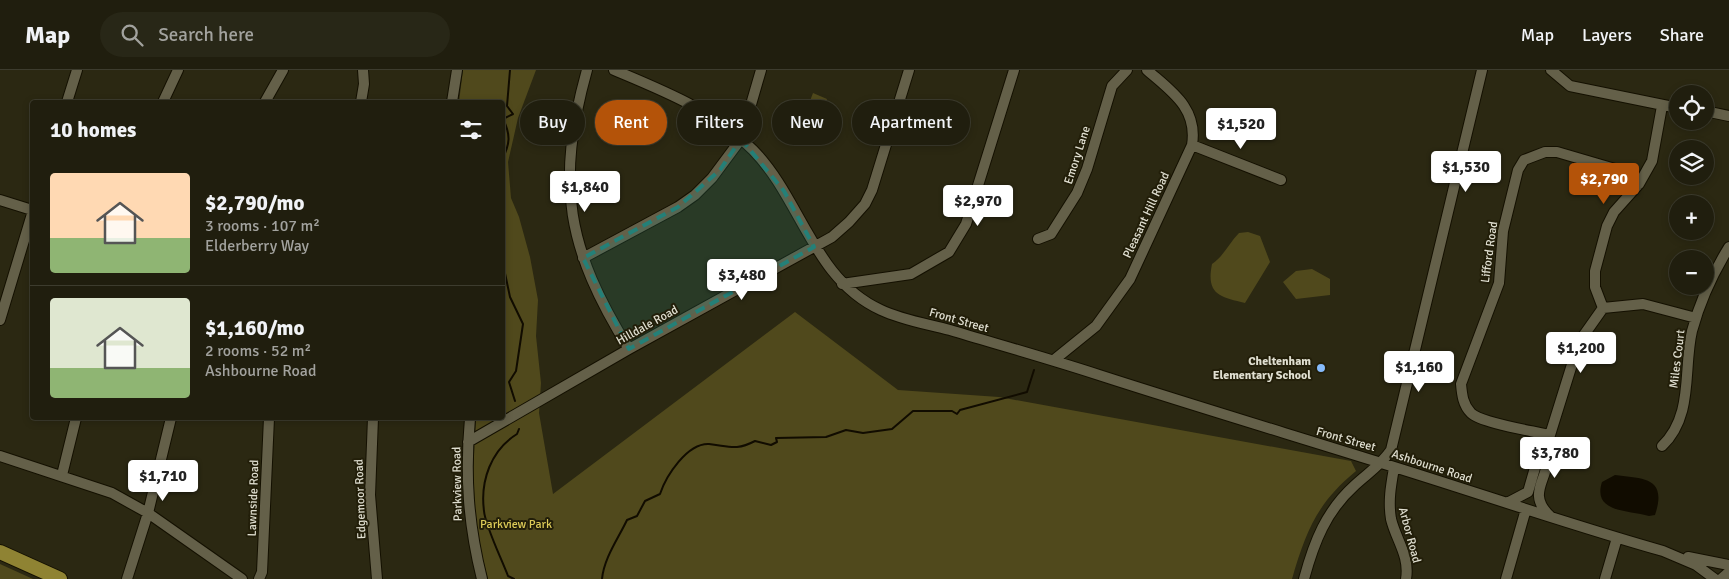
<!DOCTYPE html>
<meta charset="utf-8">
<style>
:root{--surface:#201e0e;--page:#282717;--text:#f1f3f6;--muted:#a2a29e;--line:#3d3c2e;--accent:#b45309}
body{margin:0;font-family:Signika,sans-serif;background:var(--page);color:var(--text);height:100vh;display:flex;flex-direction:column;font-size:19px;white-space:nowrap}
*{box-sizing:border-box;margin:0}
p{font-size:16px;color:var(--muted)}
.icon{flex:none;width:28px;height:28px;fill:none;stroke:currentColor;stroke-width:2;stroke-linecap:round;stroke-linejoin:round}
.map{position:relative;flex:1;overflow:hidden}
.side{position:absolute;left:30px;top:30px;width:475px;height:320px;display:flex;flex-direction:column;background:var(--surface);border-radius:5px;box-shadow:0 2px 8px #0003,0 0 0 1px var(--line)}
.side>*{flex:none}
.guide{position:absolute;left:520px;top:30px;width:475px;height:45px;display:flex;gap:10px}
.controls{position:absolute;left:1669px;top:15px;display:grid;gap:10px}
.controls a{display:grid;place-items:center;width:45px;height:45px;border-radius:50%;background:var(--surface);box-shadow:0 2px 8px #0003,0 0 0 1px var(--line);font-size:25px}
.price{position:absolute;translate:-50% -42px;padding:0 11px;border-radius:5px;background:#fff;color:#222;font-size:16px;line-height:32px;filter:drop-shadow(0 1px 2px #0008)}
.price::after{content:'';position:absolute;left:50%;top:30px;width:15px;height:11px;margin-left:-8px;background:inherit;clip-path:polygon(0 0,100% 0,50% 100%)}
.price.current{background:var(--accent);color:#fff}
ul{padding:0;list-style:none}
li{display:flex;align-items:center;gap:15px;height:125px;padding:0 20px}
li+li{border-top:1px solid var(--line)}
li span{display:grid;place-items:center;flex:none;width:140px;height:100px;border-radius:5px;color:#555}
li>.icon{margin-inline-start:auto}
span .icon{width:60px;height:60px;fill:#fffc;stroke-width:1}
li b{font-size:21px}
h2{display:flex;justify-content:space-between;align-items:center;height:60px;padding:0 20px;font-size:21px}
.tag{padding:0 18px;border-radius:22px;background:var(--surface);box-shadow:0 2px 8px #0003,0 0 0 1px var(--line);font-size:18px;line-height:45px}
.tag.current{background:var(--accent);color:#fff}
header{display:flex;align-items:center;gap:30px;box-sizing:border-box;height:70px;padding:0 25px;background:var(--surface);border-bottom:1px solid var(--line)}
header strong{font-size:24px}
nav{display:flex;gap:28px;margin-inline-start:auto;font-size:18px}
.search{width:350px;height:45px;background:var(--page);display:flex;align-items:center;gap:12px;box-sizing:border-box;padding:0 18px;border-radius:28px;color:var(--muted);font-size:19px}
.map>svg:first-child{display:block}
.green{fill:#50491c}
.water{fill:#110c00}
.lines{fill:none;stroke-linecap:round;stroke-linejoin:round}
.stream{stroke:#110c00;stroke-width:2}
.minor-casing{stroke:#141000;stroke-width:12}
.major-casing{stroke:#141000;stroke-width:16}
.minor{stroke:#646049;stroke-width:10}
.major{stroke:#8f8333;stroke-width:14}
.marked{fill:#248078;fill-opacity:0.2;stroke:#248078;stroke-width:4;stroke-dasharray:10 6;stroke-linejoin:round}
.poi-dot{fill:#86bbfb;stroke:#221e09;stroke-width:2}
.labels{text-anchor:middle;stroke-width:4;stroke-linejoin:round;paint-order:stroke}
.street-label{font-size:12px;fill:#e0dfd1;stroke:#221e09}
.poi-label{font-size:12px;font-weight:bold;fill:#e0dfd1;stroke:#221e09;text-anchor:end}
.park-label{font-size:12px;fill:#dcca57;stroke:#221e09}
</style>
<header>
<strong>Map</strong>
<div class="search"><svg class="icon" aria-label="search" viewBox="0 0 24 24"><circle cx="10" cy="10" r="6"/><path d="M15 15l6 6"/></svg>Search here</div>
<nav><a>Map</a><a>Layers</a><a>Share</a></nav>
</header>
<div class="map">
<svg width="1729" height="509" viewBox="0 0 1729 509">
<rect width="100%" height="100%" fill="#2b2812"/>
<path class="green" d="M463 0H536L518 48 508 92 511 128 519 147 530 187 538 230 536 266 541 313 539 343 553 424 795 242 898 320 999 327 1351 391 1356 401C1317 433 1306 461 1292 509H488L477 466 475 438 473 403 476 348H502V32H459Z
M813 23 827 29 813 66 799 60Z
M1248 162 1260 166 1270 192 1245 233C1219 227 1206 224 1212 194 1224 186 1229 173 1239 163Z
M1312 199 1330 209V225L1296 229 1283 212 1296 201Z
M0 494 33 509H0Z"/>
<path class="water" d="M1615 405C1642 409 1668 406 1655 445L1649 446C1629 440 1592 443 1602 412Z"/>
<g class="lines">
<path class="stream" d="M502 90C510 74 511 65 503 49L513 44 507 36 510 0
M502 189 510 227 523 254 516 301 509 312 515 331
M514 509 508 506C502 490 485 455 484 441 480 411 491 380 517 364L519 359
M602 509C604 488 618 469 627 450L637 446 645 431 660 424C666 406 687 373 709 374 729 376 736 381 755 371L771 375 777 372 776 368 826 367 846 360 863 363 892 359 913 341H952L957 344 960 340 1027 322 1034 300"/>
<defs>
<path id="minor" d="M587 0C555 114 567 179 629 279
M614 0C664 21 715 41 753 80 802 130 813 209 881 240 902 250 928 254 950 260 1000 275 1050 289 1099 305 1192 335 1285 363 1378 392 1473 421 1567 454 1663 481L1696 495 1715 509
M1551 0 1570 16 1678 38
M67 32 77 0
M163 32 178 0
M265 32 283 0
M361 32 364 14 363 0
M452 32 457 0
M1705 41 1729 46
M1192 75 1281 110
M0 130 32 140
M1038 169 1051 164 1077 123 1087 99 1112 16 1127 0
M583 188 678 137 695 125 712 108 741 69 761 0
M842 214 911 204 949 182 966 154 1014 0
M1603 238 1595 217V201L1607 156 1614 142 1639 114 1652 91 1662 36
M0 250 32 144
M1054 290 1096 256 1130 209 1192 75C1198 38 1171 21 1147 0
M373 348 370 425 377 509
M470 348C465 405 468 453 482 509
M1549 365C1533 361 1481 353 1471 343 1463 335 1462 325 1461 314L1499 213 1503 161 1518 100 1524 90 1545 82H1557L1615 99 1639 114
M468 372 629 279 832 167 849 152 865 134 872 120 909 0
M1662 376C1694 345 1683 300 1692 261 1700 231 1713 203 1729 177
M1545 381C1555 405 1523 421 1550 446
M0 386 112 423 148 443 242 509
M1394 398C1391 415 1388 431 1391 449 1396 470 1410 486 1406 509
M62 405 76 348
M1507 433 1528 422 1539 384 1545 381 1579 272 1603 238 1643 234 1696 248
M1688 487 1729 495
M127 509 148 443 171 348
M259 509 262 502 269 348
M1304 509C1314 472 1326 441 1355 415 1368 403 1381 395 1391 380L1482 0
M1506 509 1526 439
M1605 509 1617 468
M1721 509 1729 502"/>
<path id="major" d="M0 482 60 509"/>
</defs>
<use href="#minor" class="minor-casing"/>
<use href="#major" class="major-casing"/>
<use href="#minor" class="minor"/>
<use href="#major" class="major"/>
</g>
<path class="marked" d="M741 69 784 121 814 177 629 279 583 188 678 137 720 100Z"/>
<circle class="poi-dot" cx="1321" cy="298" r="5"/>
<g class="labels">
<g class="street-label">
<text transform="translate(1077 85) rotate(-72)" y="4">Emory Lane</text>
<text transform="translate(1146 145) rotate(-65)" y="4">Pleasant Hill Road</text>
<text transform="translate(1489 182) rotate(-82)" y="4">Lifford Road</text>
<text transform="translate(959 250) rotate(16)" y="4">Front Street</text>
<text transform="translate(647 255) rotate(-29)" y="4">Hilldale Road</text>
<text transform="translate(1677 289) rotate(-83)" y="4">Miles Court</text>
<text transform="translate(1346 369) rotate(16)" y="4">Front Street</text>
<text transform="translate(1432 396) rotate(18)" y="4">Ashbourne Road</text>
<text transform="translate(457 414) rotate(-91)" y="4">Parkview Road</text>
<text transform="translate(253 428) rotate(-88)" y="4">Lawnside Road</text>
<text transform="translate(360 429) rotate(-92)" y="4">Edgemoor Road</text>
<text transform="translate(1410 465) rotate(75)" y="4">Arbor Road</text>
</g>
<g class="poi-label">
<text x="1311" y="295">Cheltenham<tspan x="1311" dy="14">Elementary School</tspan></text>
</g>
<g class="park-label">
<text x="516" y="458">Parkview Park</text>
</g>
</g>
</svg>
<div class="controls">
<a><svg class="icon" aria-label="locate" viewBox="0 0 24 24"><circle cx="12" cy="12" r="6"/><path d="M12 2v4M12 18v4M2 12h4M18 12h4"/></svg></a>
<a><svg class="icon" aria-label="layers" viewBox="0 0 24 24"><path d="M12 4l9 5-9 5-9-5zM3 14l9 5 9-5"/></svg></a>
<a>+</a>
<a>−</a>
</div>
<b class="price" style="left:1241px;top:80px">$1,520</b>
<b class="price" style="left:1466px;top:123px">$1,530</b>
<b class="price current" style="left:1604px;top:135px">$2,790</b>
<b class="price" style="left:585px;top:143px">$1,840</b>
<b class="price" style="left:978px;top:157px">$2,970</b>
<b class="price" style="left:742px;top:231px">$3,480</b>
<b class="price" style="left:1581px;top:304px">$1,200</b>
<b class="price" style="left:1419px;top:323px">$1,160</b>
<b class="price" style="left:1555px;top:409px">$3,780</b>
<b class="price" style="left:163px;top:432px">$1,710</b>
<div class="guide">
<a class="tag">Buy</a>
<a class="tag current">Rent</a>
<a class="tag">Filters</a>
<a class="tag">New</a>
<a class="tag">Apartment</a>
</div>
<section class="side">
<h2>10 homes<svg class="icon" aria-label="filters" viewBox="0 0 24 24"><path d="M4 7h16M4 17h16"/><circle cx="9" cy="7" r="2"/><circle cx="15" cy="17" r="2"/></svg></h2>
<ul>
<li><span style="background:linear-gradient(#ffd9b3 65%,#8fb573 0)"><svg class="icon" aria-label="home" viewBox="0 0 24 24"><path d="M3 11l9-7 9 7M6 9v11h12V9"/></svg></span><div><b>$2,790/mo</b><p>3 rooms · 107 m²</p><p>Elderberry Way</p></div></li>
<li><span style="background:linear-gradient(#dfe7d0 70%,#8fb573 0)"><svg class="icon" aria-label="home" viewBox="0 0 24 24"><path d="M3 11l9-7 9 7M6 9v11h12V9"/></svg></span><div><b>$1,160/mo</b><p>2 rooms · 52 m²</p><p>Ashbourne Road</p></div></li>
</ul>
</section>
</div>
